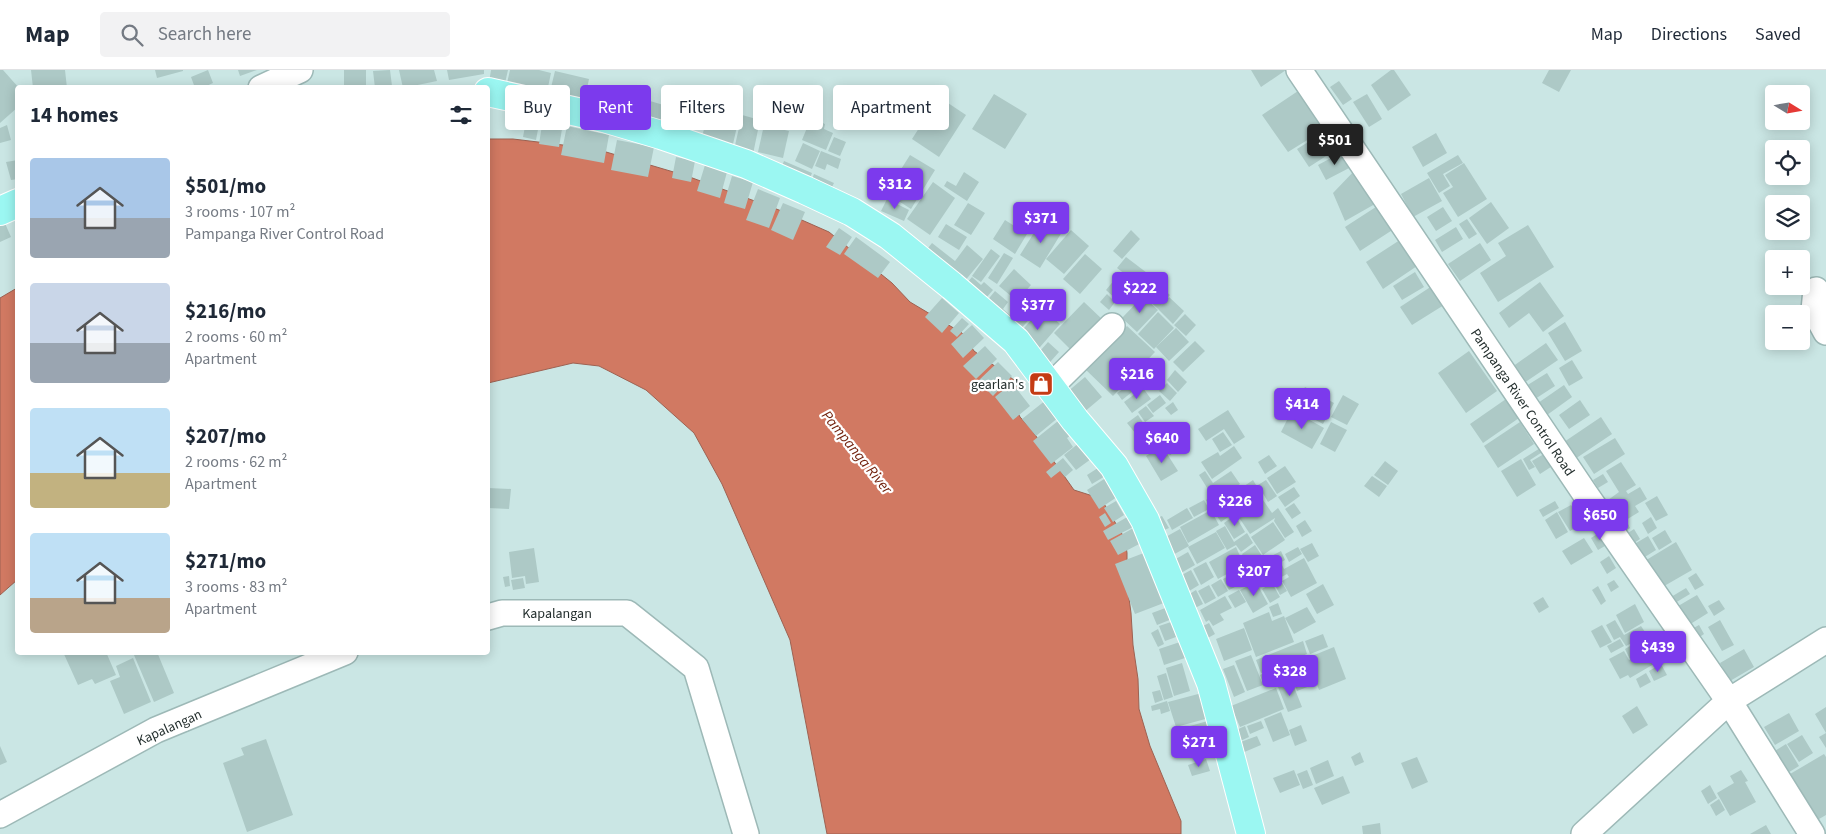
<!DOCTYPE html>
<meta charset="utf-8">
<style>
:root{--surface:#fff;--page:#f2f2f3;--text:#1f2937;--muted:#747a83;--line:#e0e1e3;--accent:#7c3aed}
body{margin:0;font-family:"Source Sans 3",sans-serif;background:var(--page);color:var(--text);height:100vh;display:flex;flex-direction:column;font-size:19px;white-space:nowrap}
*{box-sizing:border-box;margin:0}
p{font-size:16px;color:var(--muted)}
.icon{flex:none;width:28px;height:28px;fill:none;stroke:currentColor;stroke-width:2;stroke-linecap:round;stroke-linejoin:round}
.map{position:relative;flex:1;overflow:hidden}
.sheet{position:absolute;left:15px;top:15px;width:475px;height:570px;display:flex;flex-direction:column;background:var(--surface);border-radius:5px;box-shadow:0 2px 12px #0003}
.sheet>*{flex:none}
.hud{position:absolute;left:505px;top:15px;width:475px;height:45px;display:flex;gap:10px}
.needle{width:32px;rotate:101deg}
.fabs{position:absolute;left:1765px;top:15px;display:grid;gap:10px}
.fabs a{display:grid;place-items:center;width:45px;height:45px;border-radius:5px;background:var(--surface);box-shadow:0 2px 12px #0003;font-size:25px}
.price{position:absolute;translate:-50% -42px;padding:0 11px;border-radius:5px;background:var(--accent);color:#fff;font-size:16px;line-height:32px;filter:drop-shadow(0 1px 2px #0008)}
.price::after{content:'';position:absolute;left:50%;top:30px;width:15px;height:11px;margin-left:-8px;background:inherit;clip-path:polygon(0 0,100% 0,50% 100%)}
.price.on{background:#222;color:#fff}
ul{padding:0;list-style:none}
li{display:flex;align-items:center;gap:15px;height:125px;padding:0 15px}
li span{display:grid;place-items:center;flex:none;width:140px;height:100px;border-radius:5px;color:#555}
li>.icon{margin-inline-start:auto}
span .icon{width:60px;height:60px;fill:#fffc;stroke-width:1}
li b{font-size:21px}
h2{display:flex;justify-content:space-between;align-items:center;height:60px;padding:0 15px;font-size:21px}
.pill{padding:0 18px;border-radius:5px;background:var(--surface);box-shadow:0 2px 12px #0003;font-size:18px;line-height:45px}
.pill.on{background:var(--accent);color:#fff}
header{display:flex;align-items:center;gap:30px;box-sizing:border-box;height:70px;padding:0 25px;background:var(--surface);border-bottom:1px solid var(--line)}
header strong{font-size:24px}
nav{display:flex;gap:28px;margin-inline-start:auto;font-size:18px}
.search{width:350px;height:45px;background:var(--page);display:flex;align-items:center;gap:12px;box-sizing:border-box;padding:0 18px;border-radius:5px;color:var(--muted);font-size:19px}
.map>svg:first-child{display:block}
.water{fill:#d17962;stroke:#9d6252}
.building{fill:#adc9c6}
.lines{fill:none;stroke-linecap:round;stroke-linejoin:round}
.minor-casing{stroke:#9db9b7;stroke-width:28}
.major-casing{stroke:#fff;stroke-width:30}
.minor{stroke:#fff;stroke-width:25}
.major{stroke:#9bf7f2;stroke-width:28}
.labels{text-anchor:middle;stroke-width:4.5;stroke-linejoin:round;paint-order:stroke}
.poi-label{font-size:14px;fill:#232e2d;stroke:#fff;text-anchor:end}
.street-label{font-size:14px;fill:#232e2d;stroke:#fff}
.water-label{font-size:15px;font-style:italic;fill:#72220d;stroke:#fff}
</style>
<header>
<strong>Map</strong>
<div class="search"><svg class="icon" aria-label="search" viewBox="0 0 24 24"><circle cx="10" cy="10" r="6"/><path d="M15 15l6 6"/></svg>Search here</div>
<nav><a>Map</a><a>Directions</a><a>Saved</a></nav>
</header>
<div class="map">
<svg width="1826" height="764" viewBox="0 0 1826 764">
<rect width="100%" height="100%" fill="#cae6e4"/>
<path class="water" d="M488 69H513L596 79 687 106 779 140 829 162 892 213 910 232 962 263 974 281 1014 310 1017 320 1018 343 1020 347 1031 359 1074 420 1096 427 1103 432 1125 469 1127 483V513L1131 543 1133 575 1138 609 1139 639 1150 676 1181 751V764H827L790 570 722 414 694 363 646 320 599 296 573 293 488 313Z
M17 218V510L0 525V228Z"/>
<path class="building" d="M0 0H3L19 18H18V37L0 53Z
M31 0H65L67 18H33Z
M155 0H183V1L157 8Z
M208 0 213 13 202 18H195L191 7Z
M238 0H257L240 6Z
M344 0H366V18H344Z
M390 0 392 16 375 18 373 1Z
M399 0H434L437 11 403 18Z
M447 0H484V4L449 10Z
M491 0H508L503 22 488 19Z
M510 0H539L551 3 545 31 505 22Z
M1251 0H1286L1261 17Z
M1391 0H1394L1411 25 1388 41 1371 15Z
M1549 0H1571L1559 22 1542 13Z
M555 1 589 9 583 38 548 30Z
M1339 11 1352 29 1343 35 1330 17Z
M590 16 617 22 612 46 585 40Z
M1304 17 1330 56 1288 82 1262 45Z
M621 20 647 25 641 54 615 49Z
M994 24 1027 44 1005 79 972 59Z
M1367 24 1382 49 1369 57 1353 32Z
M939 27 966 45 939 87 912 69Z
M650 31 677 39 671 63 644 56Z
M710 35 740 43 731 83 700 75Z
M742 45 760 50 752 89 733 84Z
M527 46 540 49 536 70 523 67Z
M811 48 825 54 824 59 833 63 826 80 802 70Z
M543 49 563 53 559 77 539 74Z
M7 55 11 70 0 73V58Z
M764 55 789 61 783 88 758 82Z
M567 56 609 65 604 93 561 85Z
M1326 61 1337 79 1309 97 1297 79Z
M1436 63 1447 83 1423 97 1412 77Z
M834 67 846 72 840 86 828 81Z
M617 70 654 77 648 107 611 100Z
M803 73 820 81 812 99 795 91Z
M821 81 841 89 838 99 827 94 825 100 815 96Z
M1344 81 1353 96 1326 110 1318 95Z
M910 85 935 100 911 139 886 123Z
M1458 85 1463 93 1443 104 1450 116 1439 123 1427 103Z
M676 87 695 91 691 112 672 108Z
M18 90V109L11 110 6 92Z
M784 91 812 103 806 118 778 106Z
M1464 93 1487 129 1458 147 1443 123 1453 117 1445 105Z
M705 95 727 102 720 128 697 121Z
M1357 98 1375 134 1345 151 1333 123Z
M964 102 979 112 967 131 944 116 947 111 956 116Z
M814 104 834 113 827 127 808 119Z
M732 106 753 112 745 139 724 133Z
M1429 108 1442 131 1413 147 1401 124Z
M933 112 955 128 930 165 907 149Z
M758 119 780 128 769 158 746 150Z
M887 129 909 140 904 151 881 141Z
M1491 132 1509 158 1487 174 1469 148Z
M783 133 805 142 793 170 771 160Z
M968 133 985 143 971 165 954 155Z
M1382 133 1397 157 1360 181 1345 157Z
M1443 137 1452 151 1436 161 1427 147Z
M1467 149 1477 164 1469 169 1459 154Z
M1005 150 1027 164 1015 184 993 169Z
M1042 150 1062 162 1040 198 1020 185Z
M4 151 11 167 0 172V153Z
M946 154 967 167 959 180 938 167Z
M1528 155 1554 197 1498 232 1480 203 1506 186 1498 173Z
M1456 157 1463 169 1442 182 1435 170Z
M839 158 852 167 840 185 826 177Z
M1071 160 1089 176 1064 204 1046 189Z
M1131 160 1140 169 1122 189 1113 181Z
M856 167 890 192 878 208 844 184Z
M1403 168 1420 194 1383 219 1366 192Z
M932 173 955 191 967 175 983 189 959 218 921 187Z
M1480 173 1491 190 1460 211 1448 194Z
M991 179 1000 186 981 212 972 206Z
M1004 183 1013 188 997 214 988 208Z
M1085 184 1102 199 1080 224 1063 209Z
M1126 187 1155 209 1146 220 1117 198Z
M1014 199 1031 215 1017 231 999 216Z
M1415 202 1424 217 1402 230 1393 216Z
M1120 203 1134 215 1119 232 1106 220Z
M972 207 981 215 984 212 993 220 979 236 961 220Z
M1540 212 1564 246 1543 262 1529 243 1509 258 1499 243Z
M1156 213 1170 225 1158 239 1144 226Z
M1432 216 1444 235 1412 255 1400 237Z
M995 221 1008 232 1003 239 1012 247 1002 258 981 238Z
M1107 224 1115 232 1109 240 1100 232Z
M1143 226 1158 240 1137 262 1122 248Z
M1033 227 1042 234 1014 267 1005 259Z
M1169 227 1184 241 1173 254 1158 239Z
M942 228 959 243 942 263 925 247Z
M1084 232 1104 251 1074 283 1054 263Z
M1042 238 1060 254 1034 284 1015 268Z
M1158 242 1174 258 1154 279 1138 264Z
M1185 244 1196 255 1186 266 1174 255Z
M962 248 969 254 957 267 950 261Z
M1565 252 1582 281 1565 291 1548 263Z
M972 255 984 268 963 288 951 274Z
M1127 256 1155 282 1113 326 1085 299Z
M1176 258 1189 272 1169 291 1156 277Z
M1195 271 1205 281 1183 302 1173 292Z
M1048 272 1059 282 1043 300 1032 290Z
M1546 273 1558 290 1524 313 1512 297Z
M985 276 997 289 976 309 963 296Z
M1469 281 1497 321 1466 343 1438 303Z
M1572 290 1583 308 1569 316 1559 298Z
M998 292 1012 306 993 326 978 311Z
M1153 300 1165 311 1158 319 1146 308Z
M1175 300 1187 312 1178 322 1167 310Z
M1547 303 1555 316 1535 329 1526 316Z
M1085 307 1102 327 1083 343 1066 323Z
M1012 313 1030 336 1013 350 995 327Z
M1167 313 1177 323 1170 331 1159 321Z
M1564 315 1572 327 1547 345 1538 333Z
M1128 316 1132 322 1122 330 1117 323Z
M1305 317 1334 333 1323 354 1294 338Z
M1143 318 1151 329 1132 343 1124 332Z
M1160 325 1166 333 1153 343 1147 335Z
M1343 325 1359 334 1347 355 1331 347Z
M1506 329 1519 348 1483 373 1470 354Z
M1046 330 1059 347 1036 366 1022 349Z
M1580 330 1590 345 1569 359 1559 345Z
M1173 332 1178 340 1171 345 1165 338Z
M1146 336 1154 346 1145 352 1138 342Z
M1228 340 1245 367 1234 374 1224 359 1206 371 1198 359Z
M1292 340 1324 358 1312 379 1281 362Z
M1138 345 1146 357 1136 364 1127 353Z
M1063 347 1075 362 1067 368 1073 377 1051 394 1033 371Z
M1601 347 1612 364 1575 389 1564 372Z
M1331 352 1347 360 1335 382 1320 374Z
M1520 352 1534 374 1498 398 1484 376Z
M1178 355 1186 369 1178 374 1170 360Z
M1223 362 1232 375 1220 382 1212 369Z
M1170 363 1179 379 1170 385 1160 369Z
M1615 368 1625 384 1594 404 1583 387Z
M1079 373 1091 389 1076 400 1064 385Z
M1545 375 1547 379 1530 390 1535 397 1529 400 1523 389Z
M1162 376 1178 401 1161 411 1146 386Z
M1234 376 1242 388 1212 409 1201 392 1218 382 1220 386Z
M1549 381 1557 393 1540 404 1532 391Z
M1269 385 1277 396 1265 404 1258 392Z
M1063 388 1073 400 1065 407 1060 401 1051 408 1046 402Z
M1521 389 1536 415 1517 427 1501 401Z
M1385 391 1398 401 1388 415 1374 405Z
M1621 392 1636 415 1626 421 1628 424 1640 417 1647 429 1635 436 1639 442 1626 450 1630 458 1623 463 1619 455 1621 453 1608 430 1619 422 1606 401Z
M1101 396 1107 405 1092 414 1087 405Z
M1285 396 1296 412 1277 424 1267 408Z
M1205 401 1213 413 1231 401 1240 414 1222 426 1216 416 1209 421 1199 405Z
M1112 404 1123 423 1099 439 1087 420Z
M1603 404 1608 412 1598 418 1593 410Z
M1372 406 1387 416 1379 427 1364 416Z
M1253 410 1262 425 1247 435 1237 421Z
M1266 410 1277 426 1268 432 1258 415Z
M1294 417 1300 426 1285 437 1278 427Z
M488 418 511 419 509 439 488 438Z
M1235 421 1243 433 1229 443 1231 445 1221 452 1206 430 1217 423 1221 430Z
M1657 426 1668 445 1656 451 1645 433Z
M1204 430 1209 439 1194 447 1189 438Z
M1263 430 1272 443 1278 438 1294 462 1285 468 1274 451 1275 448 1250 464 1238 446Z
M1116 431 1124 445 1113 452 1104 438Z
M1555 431 1559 438 1543 447 1539 440Z
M1294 433 1301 443 1292 449 1285 439Z
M1571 435 1583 454 1570 461 1558 442Z
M1187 438 1193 448 1172 460 1167 450Z
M1211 440 1219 455 1188 473 1180 457Z
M1557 442 1568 462 1556 469 1545 450Z
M1105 443 1111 453 1105 457 1099 447Z
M1235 445 1245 462 1234 469 1224 453Z
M1129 446 1135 456 1108 470 1103 461Z
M1162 446 1169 458 1162 461 1155 449Z
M1651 447 1657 458 1648 464 1642 453Z
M1305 450 1312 461 1302 467 1296 456Z
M1273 452 1285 470 1263 485 1251 467Z
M1137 456 1145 471 1118 485 1110 471Z
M1225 456 1234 472 1247 463 1253 473 1241 482 1236 475 1227 480 1216 461Z
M1180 459 1189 476 1171 486 1162 469Z
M1634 459 1640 469 1631 475 1625 465Z
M1665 460 1672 472 1659 480 1652 468Z
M1602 461 1610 473 1598 480 1591 468Z
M1216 462 1225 478 1197 494 1188 477Z
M1648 466 1656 480 1640 490 1631 476Z
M1584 468 1593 482 1571 495 1562 481Z
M1676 472 1692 500 1659 519 1643 492Z
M1312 473 1319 486 1308 492 1300 479Z
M1255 475 1262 486 1249 495 1242 484Z
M1236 477 1240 486 1230 492 1234 500 1218 509 1209 492Z
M1298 477 1302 484 1289 492 1285 484Z
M534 478 539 512 526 514 525 506 512 508 509 482Z
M1149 481 1169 531 1135 544 1115 494Z
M1281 481 1285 490 1271 498 1266 489Z
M1188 482 1195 495 1181 503 1174 490Z
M1609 486 1616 498 1607 504 1600 492Z
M1242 488 1247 496 1244 498 1247 497 1251 504 1241 510 1232 494Z
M1263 488 1269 499 1255 506 1249 496Z
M1304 488 1317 513 1291 527 1282 511 1289 507 1287 504 1276 510 1271 501 1282 495 1284 499Z
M1206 492 1214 507 1201 515 1193 499Z
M1191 500 1199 515 1186 523 1178 507Z
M1234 503 1241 514 1229 520 1223 509Z
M1270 503 1273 510 1261 517 1257 510Z
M1696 503 1704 515 1695 520 1688 508Z
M509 506 510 516 505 517 503 507Z
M523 508 525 518 513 520 511 510Z
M1221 509 1228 521 1218 527 1211 515Z
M1280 509 1287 521 1280 525 1274 513Z
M1614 510 1619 517 1611 522 1607 514Z
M1256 512 1268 534 1253 543 1240 520Z
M1272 513 1280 527 1270 533 1262 519Z
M1323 514 1334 535 1317 544 1306 524Z
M1209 515 1216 528 1205 534 1198 521Z
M1598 516 1606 531 1601 535 1592 520Z
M1686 518 1690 524 1670 536 1666 530Z
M1196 520 1203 534 1195 538 1188 525Z
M1239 520 1246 532 1235 538 1228 526Z
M1697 525 1708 543 1684 558 1673 539Z
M1225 526 1232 538 1220 544 1224 550 1213 556 1209 550 1206 552 1200 540Z
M1543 527 1549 537 1539 543 1533 533Z
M1719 530 1725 539 1714 546 1708 536Z
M1278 533 1282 544 1273 547 1269 537Z
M1635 534 1644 552 1625 563 1616 545Z
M1168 537 1172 549 1157 555 1152 543Z
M1307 537 1316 552 1294 564 1285 548Z
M1269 542 1272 551 1284 546 1294 572 1256 587 1243 553Z
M1615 550 1624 565 1641 556 1647 565 1626 576 1620 567 1614 570 1606 555Z
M1720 550 1734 575 1722 581 1708 557Z
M1171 552 1176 567 1165 571 1159 556Z
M1209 553 1215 564 1206 569 1199 558Z
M1602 555 1612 572 1600 578 1591 561Z
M1699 555 1704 564 1695 570 1690 560Z
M1244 558 1252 580 1224 591 1216 569Z
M1158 559 1164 574 1158 577 1151 563Z
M1668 562 1674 572 1662 579 1656 570Z
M1323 564 1328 577 1310 584 1305 571Z
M1620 569 1624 576 1611 583 1607 576Z
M1642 569 1648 579 1630 589 1625 579Z
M1186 570 1191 586 1164 595 1159 579Z
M1303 571 1307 584 1261 603 1256 590Z
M1334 577 1346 609 1319 620 1307 588Z
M1744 579 1754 597 1730 611 1720 593Z
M1624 581 1629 590 1647 581 1654 594 1630 608 1628 605 1620 609 1609 589Z
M63 582H106L116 605 95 614 92 609 78 615Z
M139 582H157L174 623 154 632 134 585Z
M1251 585 1263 615 1247 621 1235 591Z
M133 588 151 632 124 644 110 611 120 607 116 596Z
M1306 588 1310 600 1293 606 1289 595Z
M1182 593 1190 621 1174 626 1166 598Z
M1661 594 1667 605 1654 611 1649 601Z
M1234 595 1245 622 1234 627 1223 599Z
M1286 595 1291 607 1275 614 1270 602Z
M1268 601 1273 612 1264 616 1260 605Z
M1310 602 1315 614 1297 621 1293 609Z
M1166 603 1173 627 1164 630 1157 606Z
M1646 603 1651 612 1640 618 1636 609Z
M1292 612 1302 637 1288 642 1278 617Z
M1276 618 1284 639 1240 657 1231 636Z
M1160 620 1163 630 1155 633 1152 622Z
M1202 623 1209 648 1176 657 1168 632Z
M1167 631 1170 641 1161 644 1160 639 1152 641 1151 636Z
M1637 636 1648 655 1633 664 1622 646Z
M1826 637V678L1819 667 1826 663 1815 644Z
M1281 642 1290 665 1273 672 1264 649Z
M1789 643 1799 661 1775 675 1764 657Z
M1211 650 1214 662 1193 668 1190 656Z
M1261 651 1264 658 1250 664 1247 656Z
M1301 655 1307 671 1295 676 1289 660Z
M1245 656 1249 667 1238 672 1234 661Z
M1802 665 1813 683 1799 692 1787 674Z
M1257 666 1261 675 1242 683 1238 673Z
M266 669 293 745 247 762 223 693 244 685 241 678Z
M1786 674 1799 696 1786 704 1773 682Z
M0 676 7 692 0 695Z
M1360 682 1364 692 1355 696 1351 687Z
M1824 684 1826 687V745L1812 753 1785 707Z
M1417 687 1428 712 1412 719 1401 693Z
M1206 689 1210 701 1192 706 1188 695Z
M1328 690 1334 706 1316 714 1310 698Z
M1294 700 1300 715 1280 723 1273 708Z
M1307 700 1313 715 1303 719 1297 704Z
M1741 700 1748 711 1745 712 1756 732 1730 746 1717 723 1734 713 1730 706Z
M1343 706 1350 723 1322 735 1314 718Z
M1710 715 1717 728 1708 734 1701 721Z
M1719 729 1725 740 1716 746 1710 735Z
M1380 753 1381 764H1363L1362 756Z
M1766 755 1771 764H1750Z"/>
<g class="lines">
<defs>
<path id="minor" d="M1299 0 1586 425 1729 631 1812 764
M261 18 300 0
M1816 220 1814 240 1826 262
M1050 317 1112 256
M488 547 502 543H627L696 598 746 764
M0 745 156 660 345 582
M1584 764 1729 631 1826 570"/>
<path id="major" d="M488 22 604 48 661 65 746 94 805 120 852 142 890 166 952 216 1016 271 1075 350 1114 396 1145 450 1211 613 1251 764
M0 141 18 133"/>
</defs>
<use href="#minor" class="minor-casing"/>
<use href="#major" class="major-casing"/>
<use href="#minor" class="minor"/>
<use href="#major" class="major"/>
</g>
<defs>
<symbol id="shop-square" viewBox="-11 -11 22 22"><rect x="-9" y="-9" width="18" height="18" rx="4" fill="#c43b14" stroke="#fff"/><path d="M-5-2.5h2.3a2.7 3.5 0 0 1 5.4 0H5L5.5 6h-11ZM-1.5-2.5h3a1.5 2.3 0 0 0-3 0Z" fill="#fff"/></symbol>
</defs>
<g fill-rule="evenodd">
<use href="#shop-square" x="1027" y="300" width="28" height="28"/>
</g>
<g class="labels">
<g class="poi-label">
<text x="1024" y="319">gearlan's</text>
</g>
<g class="street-label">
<text transform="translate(1523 332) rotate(56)" y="5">Pampanga River Control Road</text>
<text x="557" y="548">Kapalangan</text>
<text transform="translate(169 657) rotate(-24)" y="5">Kapalangan</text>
</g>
<g class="water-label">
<text transform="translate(857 382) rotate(51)" y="5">Pampanga River</text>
</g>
</g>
</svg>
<div class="fabs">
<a><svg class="needle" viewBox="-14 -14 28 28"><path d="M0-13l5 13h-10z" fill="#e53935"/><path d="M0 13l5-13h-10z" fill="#747a83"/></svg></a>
<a><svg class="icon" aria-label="locate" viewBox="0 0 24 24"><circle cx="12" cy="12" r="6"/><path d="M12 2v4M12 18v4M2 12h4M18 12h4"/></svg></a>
<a><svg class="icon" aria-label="layers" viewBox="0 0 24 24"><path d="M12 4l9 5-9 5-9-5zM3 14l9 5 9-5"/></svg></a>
<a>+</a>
<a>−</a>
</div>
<b class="price on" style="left:1335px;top:96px">$501</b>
<b class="price" style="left:895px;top:140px">$312</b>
<b class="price" style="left:1041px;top:174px">$371</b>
<b class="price" style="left:1140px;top:244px">$222</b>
<b class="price" style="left:1038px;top:261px">$377</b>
<b class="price" style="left:1137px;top:330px">$216</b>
<b class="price" style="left:1302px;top:360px">$414</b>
<b class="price" style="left:1162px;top:394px">$640</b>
<b class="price" style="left:1235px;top:457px">$226</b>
<b class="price" style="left:1600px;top:471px">$650</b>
<b class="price" style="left:1254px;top:527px">$207</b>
<b class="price" style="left:1658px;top:603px">$439</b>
<b class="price" style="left:1290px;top:627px">$328</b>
<b class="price" style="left:1199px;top:698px">$271</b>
<div class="hud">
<a class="pill">Buy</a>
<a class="pill on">Rent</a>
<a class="pill">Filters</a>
<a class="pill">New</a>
<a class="pill">Apartment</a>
</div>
<section class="sheet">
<h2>14 homes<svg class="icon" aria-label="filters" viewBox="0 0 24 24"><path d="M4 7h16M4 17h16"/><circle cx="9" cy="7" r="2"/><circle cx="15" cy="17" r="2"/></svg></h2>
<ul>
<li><span style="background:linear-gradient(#a9c7e8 60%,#9aa5b1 0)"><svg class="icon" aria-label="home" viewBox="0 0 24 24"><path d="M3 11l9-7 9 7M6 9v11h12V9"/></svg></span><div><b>$501/mo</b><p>3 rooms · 107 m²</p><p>Pampanga River Control Road</p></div></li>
<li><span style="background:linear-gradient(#c9d6e8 60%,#9aa5b1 0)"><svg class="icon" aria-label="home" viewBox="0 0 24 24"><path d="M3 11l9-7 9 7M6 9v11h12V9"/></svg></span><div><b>$216/mo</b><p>2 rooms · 60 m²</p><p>Apartment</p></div></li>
<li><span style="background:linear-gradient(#bfe0f5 65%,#c2b280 0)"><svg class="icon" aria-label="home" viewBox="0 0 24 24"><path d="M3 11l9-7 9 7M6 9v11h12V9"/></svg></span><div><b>$207/mo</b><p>2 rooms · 62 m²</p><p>Apartment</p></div></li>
<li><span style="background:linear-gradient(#bfe0f5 65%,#b9a48a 0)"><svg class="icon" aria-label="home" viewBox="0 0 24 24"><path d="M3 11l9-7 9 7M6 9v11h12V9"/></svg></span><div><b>$271/mo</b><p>3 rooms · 83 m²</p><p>Apartment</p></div></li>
</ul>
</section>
</div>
